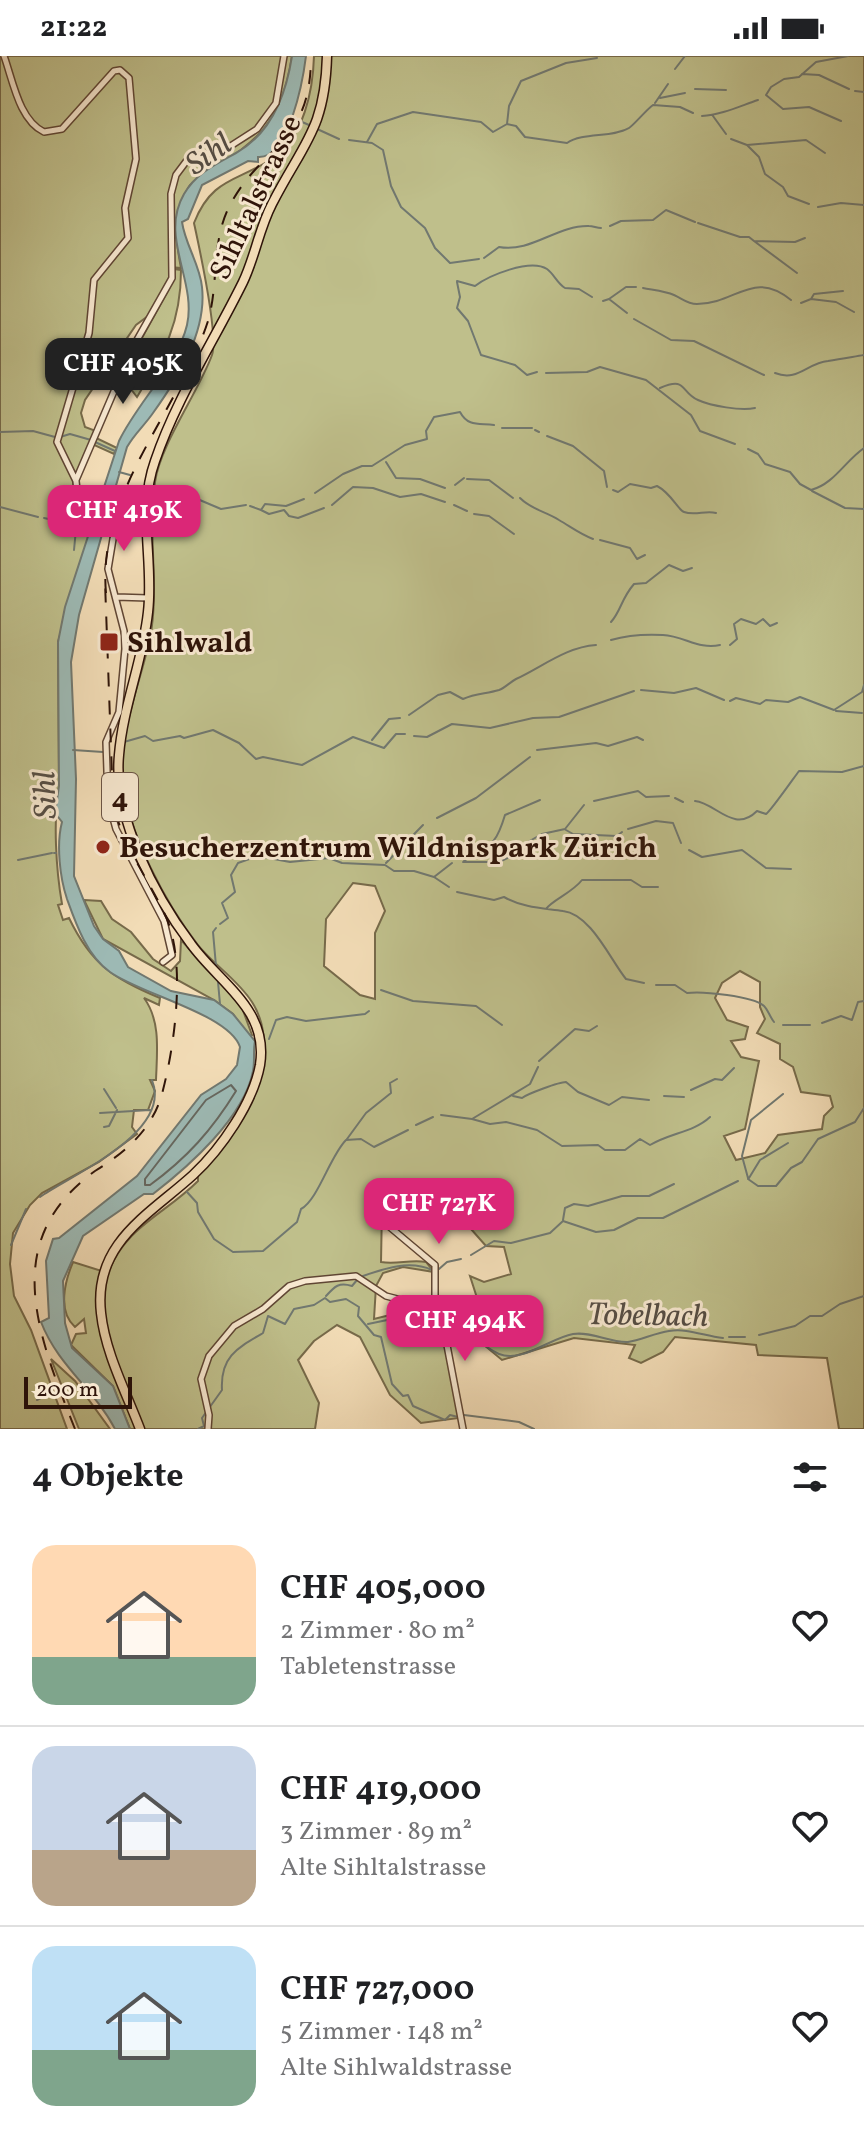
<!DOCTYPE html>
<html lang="de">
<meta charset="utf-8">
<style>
:root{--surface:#fff;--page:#f2f2f2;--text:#202124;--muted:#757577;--line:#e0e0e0;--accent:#db2777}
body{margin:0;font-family:Vollkorn,serif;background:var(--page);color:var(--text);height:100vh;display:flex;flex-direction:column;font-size:30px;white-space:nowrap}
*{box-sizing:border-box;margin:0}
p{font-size:26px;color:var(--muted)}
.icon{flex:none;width:44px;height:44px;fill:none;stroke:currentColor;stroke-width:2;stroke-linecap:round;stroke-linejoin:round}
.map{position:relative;height:1373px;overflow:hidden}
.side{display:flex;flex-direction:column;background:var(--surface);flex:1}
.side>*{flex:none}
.scale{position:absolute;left:24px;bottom:20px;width:108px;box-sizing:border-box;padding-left:8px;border:4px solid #2f1409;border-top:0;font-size:22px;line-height:28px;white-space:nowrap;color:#2f1409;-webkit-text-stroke:6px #f7e8d0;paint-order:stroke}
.price{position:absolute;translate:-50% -68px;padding:0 18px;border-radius:16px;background:var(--accent);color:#fff;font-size:26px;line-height:52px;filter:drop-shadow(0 2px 4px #0008)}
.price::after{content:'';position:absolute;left:50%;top:48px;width:24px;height:18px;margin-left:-12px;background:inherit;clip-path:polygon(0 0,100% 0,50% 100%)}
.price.selected{background:#222;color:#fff}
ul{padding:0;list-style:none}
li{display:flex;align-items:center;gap:24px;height:200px;padding:0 32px}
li+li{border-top:2px solid var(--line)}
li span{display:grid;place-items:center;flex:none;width:224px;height:160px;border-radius:24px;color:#555}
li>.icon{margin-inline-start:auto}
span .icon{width:96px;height:96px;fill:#fffc;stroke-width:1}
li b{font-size:34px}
h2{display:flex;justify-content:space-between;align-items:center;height:96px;padding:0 32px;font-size:34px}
.status{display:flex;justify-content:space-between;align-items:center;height:56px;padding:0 40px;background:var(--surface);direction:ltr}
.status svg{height:22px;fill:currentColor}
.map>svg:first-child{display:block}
.green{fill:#bfbf8b;stroke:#776a4a;stroke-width:2;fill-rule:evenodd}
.water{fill:#9dbab5;stroke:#717870;stroke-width:2}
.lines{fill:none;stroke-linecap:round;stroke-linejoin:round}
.shore{stroke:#66675f;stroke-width:2}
.stream{stroke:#717870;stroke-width:2}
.minor-casing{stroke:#604634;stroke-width:8}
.major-casing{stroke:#2f1409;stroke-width:11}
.minor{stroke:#f7e8d0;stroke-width:5}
.major{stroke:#f2dcb6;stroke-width:8}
.rail{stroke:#2f1409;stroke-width:2;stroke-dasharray:14 14;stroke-linecap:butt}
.poi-dot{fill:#8f2418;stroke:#f7e8d0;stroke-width:3}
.labels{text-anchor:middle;stroke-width:6;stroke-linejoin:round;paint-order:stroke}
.shield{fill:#f7e8d0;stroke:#6b5445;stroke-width:2}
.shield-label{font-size:28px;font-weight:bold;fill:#2f1409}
.street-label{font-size:30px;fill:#2f1409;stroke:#f7e8d0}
.poi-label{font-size:30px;font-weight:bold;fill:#2f1409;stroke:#f7e8d0;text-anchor:start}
.water-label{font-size:32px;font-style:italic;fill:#564e45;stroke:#f7e8d0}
</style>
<div class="status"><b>21:22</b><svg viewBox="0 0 49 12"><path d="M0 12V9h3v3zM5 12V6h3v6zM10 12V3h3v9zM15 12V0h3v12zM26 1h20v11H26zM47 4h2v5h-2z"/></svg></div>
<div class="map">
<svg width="864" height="1373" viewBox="0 0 864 1373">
<rect width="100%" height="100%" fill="#f2dcb6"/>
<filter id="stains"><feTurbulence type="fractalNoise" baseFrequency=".0025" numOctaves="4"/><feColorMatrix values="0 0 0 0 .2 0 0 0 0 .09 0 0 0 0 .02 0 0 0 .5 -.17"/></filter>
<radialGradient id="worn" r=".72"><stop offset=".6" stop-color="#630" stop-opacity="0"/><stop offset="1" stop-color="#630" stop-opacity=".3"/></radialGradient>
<path class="green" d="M0 0H292C281 77 248 89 190 129 171 158 175 180 181 212L170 211V223L152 257 136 269 85 344 81 357 85 371 96 375 94 381 117 392 114 398 90 387 73 426 79 459 93 467 58 586 59 730C53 764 56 814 62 848L58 849 63 864 69 862C91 908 114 923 160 942L159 949 144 942C161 965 157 996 156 1024H150L155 1035 148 1054H134L132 1071 137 1078 99 1106 42 1137 30 1149 13 1177 10 1208 14 1240 31 1274 67 1373H0Z
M314 0H864V1373H839L827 1302 758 1299 756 1289 675 1281 663 1296 641 1307 629 1302 635 1289 574 1282 502 1304 466 1274 442 1260 447 1254 472 1261 475 1267 486 1270 495 1266 500 1255 478 1245 470 1220 484 1226 511 1218 504 1191 486 1190 433 1130 382 1151 381 1206C397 1209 410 1203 426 1206L434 1216 403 1211 383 1217 376 1230 374 1263 390 1259 439 1261 459 1362 421 1367 390 1339 360 1281 337 1269 314 1285 298 1304 319 1347 315 1373H130L113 1330 71 1289 76 1278 86 1277 84 1263 75 1271C57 1255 65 1225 73 1206L108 1217C126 1170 164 1159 198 1125V1118C236 1077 287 1001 252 946 238 924 214 909 198 889 166 848 128 777 123 725 118 677 140 629 150 582 160 531 147 478 155 426 160 389 199 335 212 299 219 279 199 191 194 167 212 121 238 126 273 102 304 80 313 35 314 0ZM353 827 375 830 385 855 375 877V943L360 939 324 910 326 863ZM740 915 760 926V951L765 963 757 977 780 988V1003L793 1011 801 1036 830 1040 833 1051 824 1060 822 1073 778 1079 765 1097 736 1104 724 1080 745 1073 759 1005 741 1001 731 985 745 983 748 971 727 964 715 942 722 927Z
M174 213 181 214C181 268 164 296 137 341L121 320 169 233Z
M84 844 101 845 112 863 131 876 153 903 171 915 180 905 181 884 241 949 252 979 248 980 233 958 214 944 103 883Z
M51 1303 75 1325 110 1373H79Z"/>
<path class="water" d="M292 0H306C303 24 289 103 258 101V106L248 105 202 129 188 163 182 166C185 188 200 209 202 231 207 276 178 322 153 357 144 370 135 377 127 391L79 559 71 606 76 723 74 820 94 870 103 883 119 895 128 911 171 935 214 944 233 958 255 985C253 994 255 1005 253 1015 244 1062 188 1111 153 1138H144L83 1180 63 1225 65 1267 72 1292 113 1330 130 1373H115C94 1333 58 1310 41 1266L49 1262 46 1205 53 1183 59 1182 137 1120 201 1039 226 1023 237 1009 240 991C229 958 140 938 110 916 87 900 76 868 67 843 60 822 56 789 62 766L55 757 59 730 58 586 65 551 119 385C137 347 178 308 187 269 197 225 159 181 184 138 196 117 216 108 236 97 272 77 286 39 292 0Z"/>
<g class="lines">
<path class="shore" d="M231 1029 236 1035C212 1074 187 1102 150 1129H145V1123L206 1044Z"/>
<path class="stream" d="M675 13 685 0
M802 18 819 19 849 33
M695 33 726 34
M855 35 864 36
M660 42 685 37
M655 47 668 28
M702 60C721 59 740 50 758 44
M713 60 726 78
M293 62 309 69
M841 65 809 51 783 53 766 39 771 31 784 23 799 21 816 6 848 0
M507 68 509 50 521 25 566 7 597 2
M315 72 339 83
M731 83 747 89 759 101 765 118 783 131 788 140 809 148
M349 84 372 87 383 94 391 130 401 151 425 172 435 192 450 207 479 203
M367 86 377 68 413 56 481 66 493 76 507 68 516 70 525 81 567 87C583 76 612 82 629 72 634 69 646 54 653 49L680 51 693 57
M747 89 806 84 825 97
M818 151 841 147 864 149
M698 167 740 181H749L754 185 795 186 805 182
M610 170 621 165 653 164 666 154 695 166
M754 185 797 217
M484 202 499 191C531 197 557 169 589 170 593 170 597 172 601 172
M457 225 475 230C488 220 530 202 547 213 554 218 557 227 565 232L579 233 592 241
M457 226 460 241 457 252 468 265 481 299 515 309 527 319 537 316
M643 232C653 234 665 235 674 239 683 243 687 248 697 248 736 248 753 213 791 244
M609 243 626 231H636
M811 243 836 246 854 256
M603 245 609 243 627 257
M801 247 811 243 814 238 843 235
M634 263 671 284 694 285 764 319
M546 317 587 316 600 311 646 324 691 359 700 375 735 388
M775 317C798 326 807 307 828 305 841 303 852 301 864 299
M660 332C687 320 680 336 698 344 711 350 741 355 755 352
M502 372H532
M535 374 539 376
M0 376 33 375 55 381
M547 380 573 390 604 415 607 431
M60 381 70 378 91 384
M95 386 115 395
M748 393 758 398 765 408 790 416 800 428 811 434C834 428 845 405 864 392
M386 406 396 422 420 423 445 432
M119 416 130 419
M467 423 489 424 513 442
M455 429 464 422
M613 434 618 436 630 428 651 432 657 430C671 437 678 454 684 456 695 460 706 454 716 457
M812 435 845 452 864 453
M152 437 168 445
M315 437 343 418 362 410H372L405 389 427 383 426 375 434 361 460 356C468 371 479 367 494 369
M520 442C532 454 545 455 559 464 571 471 580 478 593 483
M173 446 195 442 221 453 246 449
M332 449 353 431 373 432 400 441 421 438 445 446
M454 449 467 455
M250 450 261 454 265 448 286 450 304 443
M0 451 38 461
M261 454 269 458 284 454 289 460 298 462 324 452
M474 458 489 460 514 478
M44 462 53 464
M58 464 71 469
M73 469 76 473 74 494
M600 484 630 492 637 503 645 499
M611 566C621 555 621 543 634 528L646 527 669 509 683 515 692 512
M611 584C628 579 645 578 663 579 684 580 699 594 720 589
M730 589 737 583 734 568 741 563 756 568 763 563 770 570 777 567
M641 634 674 637 696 632 724 644
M730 645 736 642 760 648 766 644 788 646 800 641 834 654 862 636 864 629
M836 655 862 657
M409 659 438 639 450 636 463 643C476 637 486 638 499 634 505 632 510 626 516 623 542 611 566 591 596 589
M414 680 427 681 452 668 490 672 533 662 559 661 634 635
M372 684 389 663 400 662
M124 686 145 680 153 685 180 680 184 682 213 674 239 687 256 703 263 701 302 709 353 681 384 692 396 678H405
M73 694 103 696
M537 694 596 687 608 690 637 681 643 684
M675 742 683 746
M594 745 638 735 646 741 669 740
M695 745C716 747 734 778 757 755L766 758C770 756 793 723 799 715L842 716 864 710
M437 762 476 742 530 701
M628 773 656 765 673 767 681 787
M566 774 573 778 617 780 622 776
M689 794 702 801 742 794 766 812 791 813
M54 797H56
M18 804 52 797
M464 805C490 788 495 792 505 759L540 744
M463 806H499L523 795 526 787 542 778 565 773 584 749
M386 807 423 769
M434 821 449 831
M457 836 494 844 504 841C524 852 542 852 563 855 591 858 611 905 626 923L644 927
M546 853C552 844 572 837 582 824H631L642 831H658
M220 868 228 862 222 847 235 836 231 819 238 807 258 800 290 806 329 802 342 807 385 809 394 815H414L434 821 452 807
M216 872 213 876 216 910
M218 926 220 948
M656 929H675L687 937C702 935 753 940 764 950 768 954 770 961 774 966
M381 934 413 945 476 950 502 969
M822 967 841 960 852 964 858 946 864 945
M783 969H810
M269 983 276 964 287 961 306 965 365 958 369 955
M539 1005 575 973 589 975 597 970
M104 1033 116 1052
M691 1034 715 1023 722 1024 734 1012
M513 1040 522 1042C527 1038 559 1026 566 1026L578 1036 609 1049 622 1041 649 1044
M664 1040 684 1041
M100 1057 150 1054
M441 1059 472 1063 530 1028 538 1011
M472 1063 490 1068 506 1066 537 1074 562 1090 598 1089 605 1094H625L640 1083 650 1089C670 1077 694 1076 710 1061
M416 1069 433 1061
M104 1071 109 1070 117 1054
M347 1083 366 1057 391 1037 390 1027 397 1023
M748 1122 742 1100 751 1064 783 1038
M749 1122 760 1104 788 1087
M748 1123 758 1130H776L791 1112 802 1106 818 1083 855 1066 864 1052
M187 1136 197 1147 198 1156 214 1183 233 1196 263 1195 297 1166 301 1153C318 1144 330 1100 346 1084L361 1083 374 1091 408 1074
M40 1141C73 1118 173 1076 152 1024
M563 1164 565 1152 574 1148 588 1150 622 1140H649L674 1128
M11 1189 26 1153
M471 1199 494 1185 511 1187 550 1177 563 1165 596 1176 614 1174 638 1162H663L738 1125
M439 1213 447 1206 461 1203
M363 1220C386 1212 410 1204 432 1214
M326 1240C335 1230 339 1226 352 1230L357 1224
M445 1260C467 1269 479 1290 499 1298 523 1307 550 1282 573 1278 591 1275 610 1287 628 1286 641 1284 655 1277 669 1275 688 1272 704 1280 723 1282
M368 1268 392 1263 417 1268 438 1265
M759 1279 795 1270 810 1260H822L840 1248 864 1240
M729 1281H745
M37 1344 50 1337
M464 1359 519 1366 534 1373
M198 1373 204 1370 202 1362 222 1334C220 1301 237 1292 263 1277L268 1260 285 1268 294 1253 314 1249 325 1242 330 1246 346 1243 359 1251 358 1260 374 1279 381 1281 392 1328 403 1340 408 1339 413 1350 445 1364 450 1359 458 1361"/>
<defs>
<path id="minor" d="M4 0C13 25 19 64 44 76L62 73 114 15 120 14 129 22 136 103 125 152 128 182 94 224 89 277 57 386 76 425 79 454 87 460 115 471 108 513 124 575 125 593 119 656 106 686 108 744 116 773 164 865 172 899 163 906
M76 424 133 291 172 222 171 138 176 119 188 103 229 91 257 73 276 47 284 0
M116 541 148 542
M379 1162 435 1209V1246L442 1263 463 1373
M208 1373 209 1359 201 1323 209 1300 234 1270 263 1253 289 1230 305 1225 356 1220 386 1240 436 1253"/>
<path id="major" d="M140 1373C126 1336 105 1296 101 1257 93 1187 149 1159 193 1119 221 1093 253 1047 260 1009 269 953 219 927 191 888 154 839 113 760 119 699 123 650 143 604 148 556 154 505 137 455 155 405 176 343 214 285 243 226 255 201 259 173 272 148 303 87 325 74 327 0"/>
</defs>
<use href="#minor" class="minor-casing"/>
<use href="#major" class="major-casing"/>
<use href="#minor" class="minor"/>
<use href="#major" class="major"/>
<path class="rail" d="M106 537C97 436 179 355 208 265 219 227 211 187 229 151 261 88 311 90 311 0
M75 1373C36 1275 0 1184 95 1115 127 1095 154 1072 163 1034 175 987 186 906 166 861 149 823 121 788 113 746L105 526"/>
</g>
<g class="poi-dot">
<rect x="99" y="576" width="20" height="20" rx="4"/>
<circle cx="103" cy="791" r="8"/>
</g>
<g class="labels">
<rect class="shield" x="102" y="717" width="36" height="48" rx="6"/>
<g class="shield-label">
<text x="120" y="751">4</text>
</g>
<g class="street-label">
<text transform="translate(255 141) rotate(-65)" y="10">Sihltalstrasse</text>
</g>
<g class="poi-label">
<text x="127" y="596">Sihlwald</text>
<text x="119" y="801">Besucherzentrum Wildnispark Zürich</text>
</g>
<g class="water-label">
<text transform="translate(208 97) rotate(-35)" y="11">Sihl</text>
<text transform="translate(44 739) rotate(-92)" y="11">Sihl</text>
<text transform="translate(648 1258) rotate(1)" y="11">Tobelbach</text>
</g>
</g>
<rect width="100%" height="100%" filter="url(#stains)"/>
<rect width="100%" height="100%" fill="url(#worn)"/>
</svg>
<div class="scale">200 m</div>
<b class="price selected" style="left:123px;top:350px">CHF 405K</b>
<b class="price" style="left:124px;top:497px">CHF 419K</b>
<b class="price" style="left:439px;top:1190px">CHF 727K</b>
<b class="price" style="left:465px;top:1307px">CHF 494K</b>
</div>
<section class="side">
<h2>4 Objekte<svg class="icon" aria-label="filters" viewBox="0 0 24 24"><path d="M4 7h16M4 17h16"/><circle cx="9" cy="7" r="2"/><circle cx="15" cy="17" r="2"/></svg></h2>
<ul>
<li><span style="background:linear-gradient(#ffd9b3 70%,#7fa58c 0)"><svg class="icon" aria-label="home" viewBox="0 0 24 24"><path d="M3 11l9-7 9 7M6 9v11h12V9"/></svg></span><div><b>CHF 405,000</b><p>2 Zimmer · 80 m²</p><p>Tabletenstrasse</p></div><svg class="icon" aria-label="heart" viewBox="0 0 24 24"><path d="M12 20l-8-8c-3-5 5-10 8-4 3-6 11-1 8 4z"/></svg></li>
<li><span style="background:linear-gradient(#c9d6e8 65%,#b9a48a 0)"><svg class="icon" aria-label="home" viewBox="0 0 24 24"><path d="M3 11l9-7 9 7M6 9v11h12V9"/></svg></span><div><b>CHF 419,000</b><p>3 Zimmer · 89 m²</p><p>Alte Sihltalstrasse</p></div><svg class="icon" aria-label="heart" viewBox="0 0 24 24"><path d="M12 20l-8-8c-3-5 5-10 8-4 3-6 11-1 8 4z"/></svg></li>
<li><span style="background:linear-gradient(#bfe0f5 65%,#7fa58c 0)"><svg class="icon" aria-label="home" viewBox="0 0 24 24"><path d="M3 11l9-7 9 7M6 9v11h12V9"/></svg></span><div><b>CHF 727,000</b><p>5 Zimmer · 148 m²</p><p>Alte Sihlwaldstrasse</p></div><svg class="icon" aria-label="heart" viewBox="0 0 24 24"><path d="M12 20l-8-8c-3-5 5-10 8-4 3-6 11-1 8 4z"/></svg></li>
</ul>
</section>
